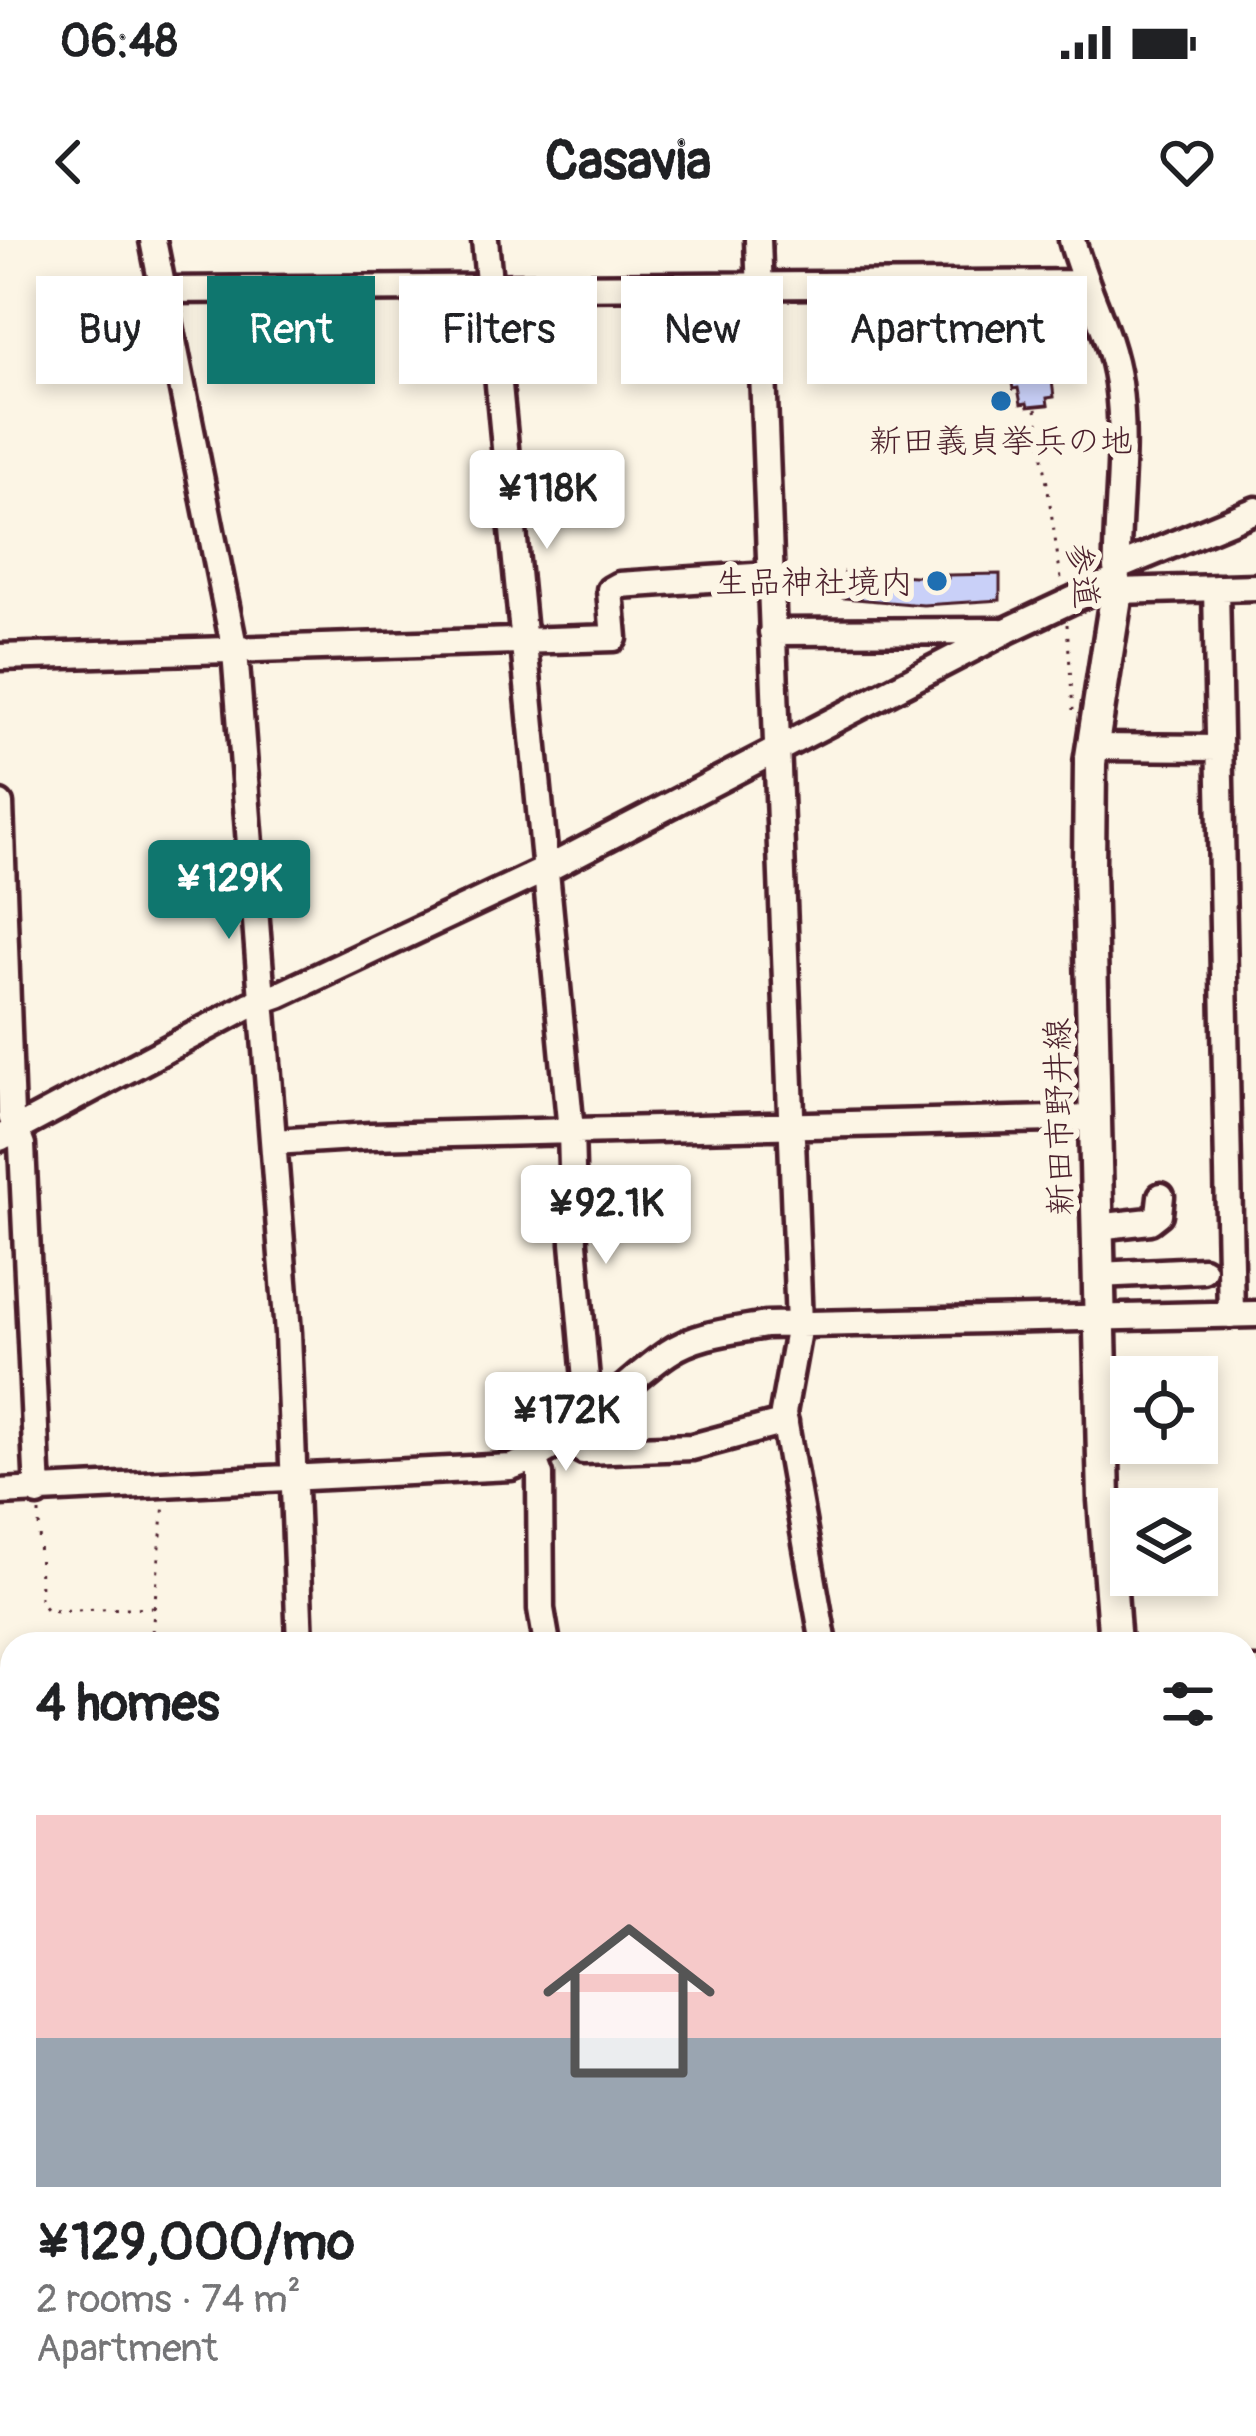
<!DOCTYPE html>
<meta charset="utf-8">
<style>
:root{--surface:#fff;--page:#f2f2f2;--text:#202124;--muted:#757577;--accent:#0f766e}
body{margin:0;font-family:Pangolin,"Klee One",sans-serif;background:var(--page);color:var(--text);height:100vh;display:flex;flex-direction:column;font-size:45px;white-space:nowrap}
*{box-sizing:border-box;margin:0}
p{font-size:39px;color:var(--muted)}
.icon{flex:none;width:66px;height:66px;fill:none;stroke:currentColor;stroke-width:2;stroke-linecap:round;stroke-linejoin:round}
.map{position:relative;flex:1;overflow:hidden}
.side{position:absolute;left:0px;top:1392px;width:1257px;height:804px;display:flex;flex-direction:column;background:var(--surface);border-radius:36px 36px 0 0;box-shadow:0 6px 18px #0003}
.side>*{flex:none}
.top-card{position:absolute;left:36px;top:36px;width:1185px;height:108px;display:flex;gap:24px}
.tools{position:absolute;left:1110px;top:1116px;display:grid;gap:24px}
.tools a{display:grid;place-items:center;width:108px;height:108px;border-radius:0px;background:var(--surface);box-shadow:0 6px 18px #0003;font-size:60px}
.price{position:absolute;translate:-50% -102px;padding:0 27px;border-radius:12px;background:#fff;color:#222;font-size:39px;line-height:78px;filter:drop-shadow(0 3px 6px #0008)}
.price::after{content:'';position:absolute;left:50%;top:72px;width:36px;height:27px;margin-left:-18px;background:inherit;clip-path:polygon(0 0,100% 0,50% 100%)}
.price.active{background:var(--accent);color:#fff}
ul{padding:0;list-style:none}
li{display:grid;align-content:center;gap:24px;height:636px;padding:0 36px}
li span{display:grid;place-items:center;height:372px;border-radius:0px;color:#555}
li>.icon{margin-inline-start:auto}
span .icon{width:216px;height:216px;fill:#fffc;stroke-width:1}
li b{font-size:51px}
h2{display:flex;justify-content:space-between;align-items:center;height:144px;padding:0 36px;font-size:51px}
.chip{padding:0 42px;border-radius:0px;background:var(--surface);box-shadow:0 6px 18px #0003;font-size:42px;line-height:108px}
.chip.active{background:var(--accent);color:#fff}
.status{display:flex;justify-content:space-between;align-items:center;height:84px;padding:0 60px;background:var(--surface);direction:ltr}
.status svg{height:33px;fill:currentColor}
header{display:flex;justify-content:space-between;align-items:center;height:156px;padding:0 36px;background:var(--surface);font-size:54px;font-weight:700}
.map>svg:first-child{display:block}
.building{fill:#c9d0f8;stroke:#4a1f2b;stroke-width:3}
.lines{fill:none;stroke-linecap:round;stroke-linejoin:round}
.minor-casing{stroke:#4a1f2b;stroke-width:33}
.major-casing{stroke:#4a1f2b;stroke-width:39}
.path{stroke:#4a1f2b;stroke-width:3;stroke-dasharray:3 9;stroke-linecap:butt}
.minor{stroke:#fcf5e5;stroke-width:24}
.major{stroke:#fcf5e5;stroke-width:30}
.poi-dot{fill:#1f6fb2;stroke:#fcf5e5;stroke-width:4.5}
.labels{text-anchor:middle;stroke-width:12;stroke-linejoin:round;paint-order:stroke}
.poi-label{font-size:33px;fill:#4a1f2b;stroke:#fcf5e5}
.street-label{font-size:33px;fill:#4a1f2b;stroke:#fcf5e5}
</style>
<div class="status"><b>06:48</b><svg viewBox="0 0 49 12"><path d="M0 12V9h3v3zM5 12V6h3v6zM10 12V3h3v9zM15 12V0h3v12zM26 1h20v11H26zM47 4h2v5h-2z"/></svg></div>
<header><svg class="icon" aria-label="back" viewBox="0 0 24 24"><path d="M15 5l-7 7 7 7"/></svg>Casavia<svg class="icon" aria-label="heart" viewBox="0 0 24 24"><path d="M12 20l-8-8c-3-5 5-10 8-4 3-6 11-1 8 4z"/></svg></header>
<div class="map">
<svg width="1256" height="2196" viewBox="0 0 1256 2196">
<rect width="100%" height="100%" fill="#fcf5e5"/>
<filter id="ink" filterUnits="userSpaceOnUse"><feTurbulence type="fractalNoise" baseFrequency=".00833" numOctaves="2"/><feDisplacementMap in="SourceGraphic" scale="24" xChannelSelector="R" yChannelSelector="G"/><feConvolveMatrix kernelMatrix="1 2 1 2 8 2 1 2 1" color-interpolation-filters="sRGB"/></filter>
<g filter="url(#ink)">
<path class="building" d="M1043 128V134L1051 133 1054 157 1047 158 1048 165 1028 167 1027 163 1021 164 1018 148 1013 149 1010 132Z
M845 332 948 338V335L1000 334V360L923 365 843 358Z"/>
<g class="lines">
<defs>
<path id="minor" d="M153 0 235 411 288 1093 300 1404
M485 0 571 891 574 1003 588 1162 595 1177
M758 0 799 1085 783 1173 824 1404
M1072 0C1085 49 1111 93 1118 143 1128 212 1114 282 1117 351L1256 347
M165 50 1086 43
M1116 328 1256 270
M1216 348 1231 1075
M772 392 1000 391
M0 417 614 398 610 350 619 345 769 335
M1093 507 1219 508
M0 564 11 876 22 905 38 1253
M0 898 250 765 279 755 547 629 1008 390 1117 339
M274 902 370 896 1094 878
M1097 987 1150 981 1159 974 1161 956
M1098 1035 1203 1030
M566 1199 583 1211 692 1207 785 1182
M534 1219 540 1235 541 1369 547 1404
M0 1252 511 1227C576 1205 613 1150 668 1113 696 1094 733 1091 766 1085L1256 1074
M1245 1431H1256
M0 1505 12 1504
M0 1782 12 1783
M1245 1811 1256 1813
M548 2184 549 2196
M888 2184 892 2196
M311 2196 312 2184"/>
<path id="major" d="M1115 1404 1104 1260 1089 627 1090 523 1117 351
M1238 2184 1239 2196"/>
</defs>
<use href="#minor" class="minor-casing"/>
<use href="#major" class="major-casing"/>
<path class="path" d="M1036 169 1061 339
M1067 384 1073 470
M39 1272 40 1362 48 1371 155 1367
M151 1404 164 1263
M1245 1955 1256 1954
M0 1960H12
M104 2184V2196
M188 2184 191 2196"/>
<use href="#minor" class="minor"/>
<use href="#major" class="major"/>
</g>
</g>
<g class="poi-dot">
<circle cx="1001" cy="161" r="12"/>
<circle cx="937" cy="341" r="12"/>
</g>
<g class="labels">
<g class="poi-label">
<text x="1001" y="212">新田義貞挙兵の地</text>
<text x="913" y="353" text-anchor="end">生品神社境内</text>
</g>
<g class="street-label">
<text transform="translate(1084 335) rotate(82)" y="12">参道</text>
<text transform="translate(1058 877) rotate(-91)" y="12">新田市野井線</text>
</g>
</g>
</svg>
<div class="tools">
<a><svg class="icon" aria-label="locate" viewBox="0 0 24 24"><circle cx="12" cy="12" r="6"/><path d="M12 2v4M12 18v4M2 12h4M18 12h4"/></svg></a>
<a><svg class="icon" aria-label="layers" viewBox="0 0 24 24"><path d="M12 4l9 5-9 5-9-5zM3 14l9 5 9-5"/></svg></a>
</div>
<b class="price" style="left:547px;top:312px">¥118K</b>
<b class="price active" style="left:229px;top:702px">¥129K</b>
<b class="price" style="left:606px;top:1027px">¥92.1K</b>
<b class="price" style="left:566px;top:1234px">¥172K</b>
<div class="top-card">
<a class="chip">Buy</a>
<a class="chip active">Rent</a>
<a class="chip">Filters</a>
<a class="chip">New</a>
<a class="chip">Apartment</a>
</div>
<section class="side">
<h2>4 homes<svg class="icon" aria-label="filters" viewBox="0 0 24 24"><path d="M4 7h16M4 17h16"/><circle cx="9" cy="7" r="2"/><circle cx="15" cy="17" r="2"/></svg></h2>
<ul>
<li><span style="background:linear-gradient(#f6c9c9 60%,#9aa5b1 0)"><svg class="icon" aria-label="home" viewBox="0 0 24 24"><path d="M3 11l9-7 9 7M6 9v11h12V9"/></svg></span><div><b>¥129,000/mo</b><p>2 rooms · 74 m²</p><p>Apartment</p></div></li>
</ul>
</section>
</div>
